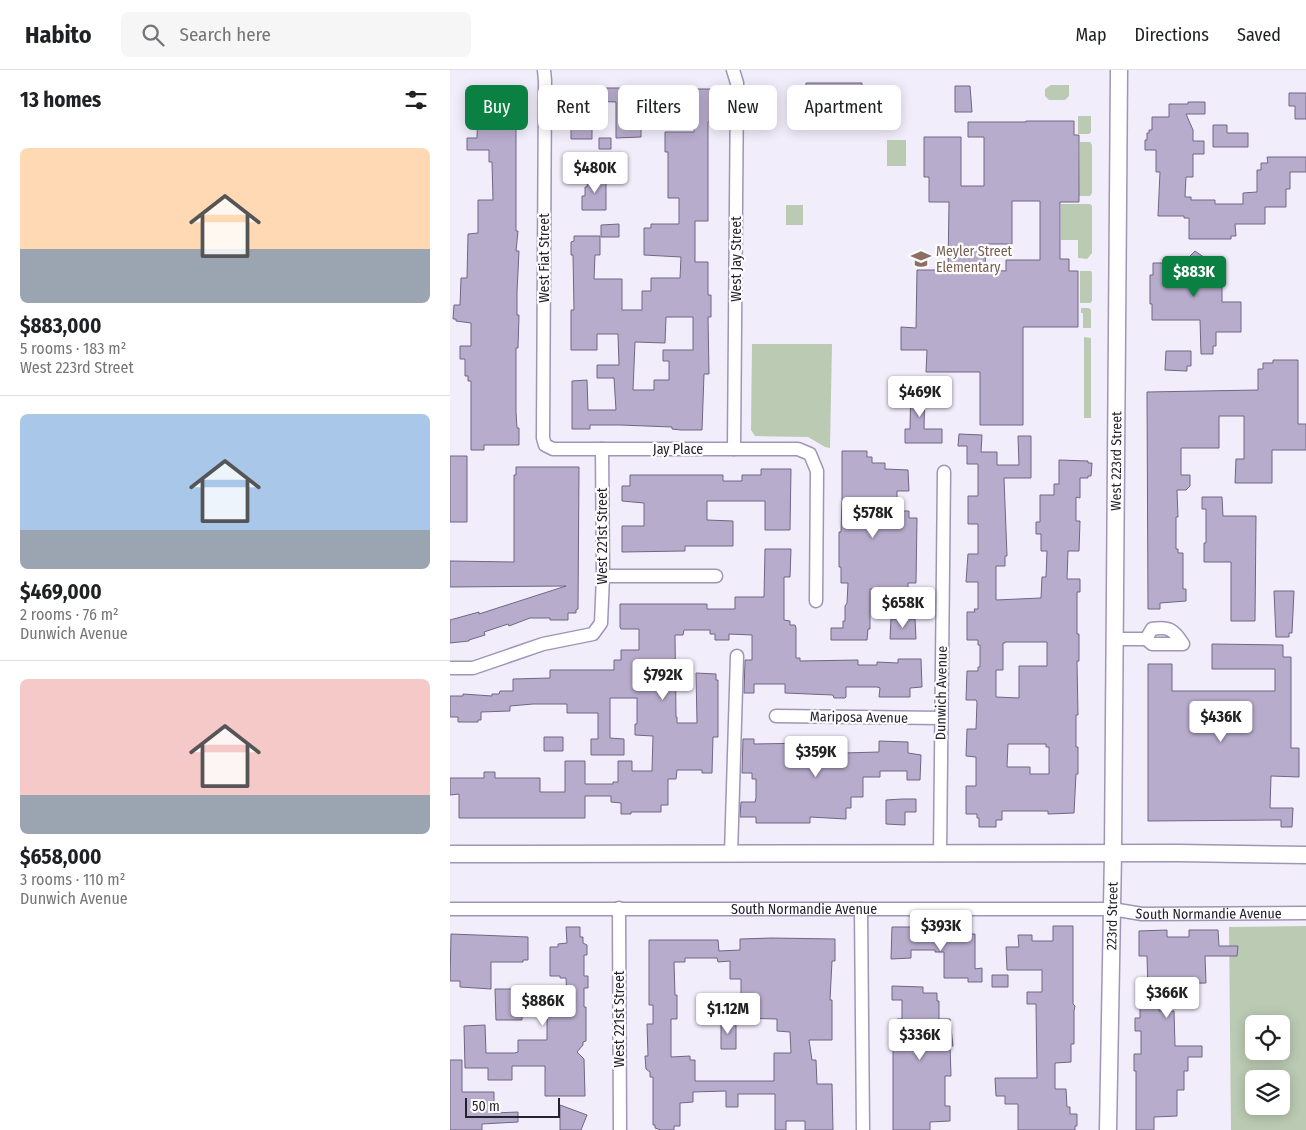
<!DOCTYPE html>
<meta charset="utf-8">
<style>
:root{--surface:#fff;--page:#f6f6f6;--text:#202124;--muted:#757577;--line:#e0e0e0;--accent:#0b8043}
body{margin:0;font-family:"Fira Sans Condensed",sans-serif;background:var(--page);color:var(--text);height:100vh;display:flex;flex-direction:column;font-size:19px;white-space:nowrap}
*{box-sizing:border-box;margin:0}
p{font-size:16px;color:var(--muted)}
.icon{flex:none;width:28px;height:28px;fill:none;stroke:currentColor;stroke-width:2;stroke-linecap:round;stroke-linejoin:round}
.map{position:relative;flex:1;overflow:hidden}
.details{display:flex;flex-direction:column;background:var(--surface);width:450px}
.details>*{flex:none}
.banner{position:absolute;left:15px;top:15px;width:475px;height:45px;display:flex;gap:10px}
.tools{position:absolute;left:795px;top:945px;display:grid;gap:10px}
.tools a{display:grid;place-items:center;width:45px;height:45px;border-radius:8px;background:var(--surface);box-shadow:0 2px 12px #0003;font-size:25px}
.scale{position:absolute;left:15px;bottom:12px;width:95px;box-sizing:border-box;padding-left:5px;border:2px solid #25212d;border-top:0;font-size:14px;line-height:18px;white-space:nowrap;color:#25212d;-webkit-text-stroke:4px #fdfdfd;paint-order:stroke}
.price{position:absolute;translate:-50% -42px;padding:0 11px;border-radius:5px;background:#fff;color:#222;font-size:16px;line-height:32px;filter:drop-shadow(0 1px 2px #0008)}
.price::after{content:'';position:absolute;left:50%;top:30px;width:15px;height:11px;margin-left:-8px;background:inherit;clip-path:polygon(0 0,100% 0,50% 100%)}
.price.selected{background:var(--accent);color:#fff}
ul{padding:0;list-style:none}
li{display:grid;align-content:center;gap:10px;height:265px;padding:0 20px}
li+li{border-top:1px solid var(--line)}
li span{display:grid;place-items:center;height:155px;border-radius:8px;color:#555}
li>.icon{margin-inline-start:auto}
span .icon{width:90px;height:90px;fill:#fffc;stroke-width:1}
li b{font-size:21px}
h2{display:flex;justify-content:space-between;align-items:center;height:60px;padding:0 20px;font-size:21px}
.chip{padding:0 18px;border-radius:8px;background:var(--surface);box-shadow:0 2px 12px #0003;font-size:18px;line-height:45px}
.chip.selected{background:var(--accent);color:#fff}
header{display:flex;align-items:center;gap:30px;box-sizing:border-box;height:70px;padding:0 25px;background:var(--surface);border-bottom:1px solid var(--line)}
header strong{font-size:24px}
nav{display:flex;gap:28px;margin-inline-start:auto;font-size:18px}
.search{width:350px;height:45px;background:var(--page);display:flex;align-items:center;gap:12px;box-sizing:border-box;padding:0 18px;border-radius:8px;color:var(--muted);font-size:19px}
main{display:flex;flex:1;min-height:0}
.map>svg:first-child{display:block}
.green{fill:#bbcab2;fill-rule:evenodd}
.building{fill:#b8accd;stroke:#706684;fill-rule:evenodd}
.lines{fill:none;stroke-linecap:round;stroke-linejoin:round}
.minor-casing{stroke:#a095b5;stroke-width:15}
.major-casing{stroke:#a095b5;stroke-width:19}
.minor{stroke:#fff;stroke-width:12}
.major{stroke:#fff;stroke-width:16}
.labels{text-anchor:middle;stroke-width:4.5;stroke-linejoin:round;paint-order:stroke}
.education-label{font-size:14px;fill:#785e54;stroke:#fdfdfd;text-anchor:start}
.street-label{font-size:14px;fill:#25212d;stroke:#fdfdfd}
</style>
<header>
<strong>Habito</strong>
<div class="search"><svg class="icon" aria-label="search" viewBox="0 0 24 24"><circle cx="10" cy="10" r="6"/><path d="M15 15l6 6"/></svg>Search here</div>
<nav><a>Map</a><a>Directions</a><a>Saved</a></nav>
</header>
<main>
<section class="details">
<h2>13 homes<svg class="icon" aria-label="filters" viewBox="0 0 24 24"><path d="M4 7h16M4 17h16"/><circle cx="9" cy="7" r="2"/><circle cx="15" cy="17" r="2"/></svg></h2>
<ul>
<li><span style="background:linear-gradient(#ffd9b3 65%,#9aa5b1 0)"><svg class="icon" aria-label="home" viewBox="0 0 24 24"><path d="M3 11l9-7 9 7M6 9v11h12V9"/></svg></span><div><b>$883,000</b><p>5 rooms · 183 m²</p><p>West 223rd Street</p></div></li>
<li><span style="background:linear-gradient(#a9c7e8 75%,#9aa5b1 0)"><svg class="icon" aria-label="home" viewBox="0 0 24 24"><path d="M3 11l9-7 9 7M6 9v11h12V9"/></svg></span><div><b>$469,000</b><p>2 rooms · 76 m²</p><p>Dunwich Avenue</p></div></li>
<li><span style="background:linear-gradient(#f6c9c9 75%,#9aa5b1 0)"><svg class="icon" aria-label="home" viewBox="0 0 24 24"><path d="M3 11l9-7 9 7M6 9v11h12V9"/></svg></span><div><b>$658,000</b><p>3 rooms · 110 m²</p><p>Dunwich Avenue</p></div></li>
</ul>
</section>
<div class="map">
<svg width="856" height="1060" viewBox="0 0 856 1060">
<rect width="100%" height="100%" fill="#f2edfb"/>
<path class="green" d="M601 15H619V26L615 30H599L595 26V19Z
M628 46H641V62L639 64H628Z
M437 70H456V96H437Z
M630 72H640L642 75V123L640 126H629Z
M611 134H640L642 136V183L637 189 628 188V170H611Z
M336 135H353V155H336Z
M630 201H641L642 203V231L640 233H630Z
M631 238H639L641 240V258H633V243H631Z
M634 267 641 268V348H634Z
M302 274H382L380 378 375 377 358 367 305 366 301 360Z
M856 856V1060H781L779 857ZM804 954H831V981H804ZM804 1009H831V1036H804Z"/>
<path class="building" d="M356 13H412V28L356 27Z
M505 16H520L522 42H505Z
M125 18H177V27H199L200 20H204V18L250 19H263V21H267V40H265L264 52H258V151H245V192H258V225H261V247H258L259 304H254L252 360H231L222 359V357L170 355H140V359H122V311L137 310 138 340H166L164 308H147V295H169L168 264H147V280H121V240H124L123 185H121V172L124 171V166H150V185H145L144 209H172V240H192V221H201V208H230L231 187 194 185V158H201V154H229V128H218V82H215V62H244V40H191V67L166 68V32L140 31 139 58H142V69H121V24H125ZM216 247H243V280H213V291H219V310H204V320H183L185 272 215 273Z
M45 20H64V25H66V161H68L66 181H69L67 222V245H69L68 278H66V342L67 358H69V375H34V380H21V311H18V306H15V289H10V276H21V253L6 251V249H3L4 235H10L11 208H17L18 164 28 163V130H43L42 92H39V80H17V68H27L28 37H20V25L40 24 45 23Z
M839 23H856V49H845V36H839Z
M738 32H755V44H736L743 60V71H754V84H743V107H736L735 127H741V130H765V134H793V123L807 122V100H811V93H818L817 87H856V102H840V119H836V137H815V154H785L786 166H781V169H739V148H734V146H708L710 102H706V80H695V70H697V63H699V60H702V47H719V34H738Z
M576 51H624V65H629V132H610V189H619V201H628V257H573V355H530V302H476L477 280H451V257L466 258 467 200H498L499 132H479V107H474V67H511V116H534V67H518V52H576ZM562 131H590V190H556V201L535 200 536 174H562Z
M763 55H777V63H798V77H763Z
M149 68H161V79H149Z
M138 106H156V140H132V126H135V117H137Z
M169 154V167H151V155Z
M745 181 758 190H772V232H791V262H766V276H763V284H751L750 250H702V234H700V205H703V193H733Z
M716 281H741V296H737V301L715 300Z
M823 290H848V354H856V380H822V413H785L786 389H794V346H769V378H731V405H740V416L736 420H727L728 447H726V479H728V483H733V519H736V531L710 533V539H698L697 322 808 320V299H813V293H823Z
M461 309H475L474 359H492V373H455V359H460Z
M509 364 532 365 531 382H547V395H569L568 366H581V408H554L557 486H555V496H546V530L591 528 592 507H596L597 481H591V464H586V452H590V425H604V414H609V390L638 391V393H642L641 406H638V408H630V428L626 427V451H630L629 481H618L617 509H630V522H627V564H629V591H627L628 645H626V677H628V704H626L624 743 598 744V741H552V750H546V757H529V748H527V744H516V716H526V687L516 686 517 659H526L527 632 526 630H516L517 601H528V597H530V575H528V570H517V542H525L524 539H528V512H516L518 484H528V454H518V426H528V394H517V376H508ZM555 572H597V596H569V628L546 627V600H553V573H555ZM558 674H596V677H599V704H580V697H557Z
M392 381H417V387H422V393H435V399L458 400 459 421H447V441H459V448H467L466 513H458V520L420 519V559H418L417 570H381V558H393V551H395V536L397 533 398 513H391V497H389V462H391L392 432Z
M0 386H17V452H0Z
M66 397H129L128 539 126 540V543H118V550H100V548H80L59 556 58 554 34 562 35 565 19 570V571L0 573V550L29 542V544L116 516 0 517V491L64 492V405H66Z
M311 399H341L340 460H315V431H257V450L283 451V476H235V481L172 482V456H194V433L172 431V416H180V405H273V411H292V405H311Z
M752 427H772L773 446H806L805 551H781V492H754V473H756V439H752Z
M315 479H341L340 507H334V550L340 551V555H345L346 558V588H350V591L408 590V595H427V592L448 593V589H471L472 617 460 618V627H429L430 618 427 617H396V627L395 628H384L383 625 335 623V614H304V623H294L295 590H302V565L279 564V570H265V564H260V560H234L233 565H225L226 647H227V653H247L246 603 266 604V610H268V667H263L262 703H252V700H227L226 709H218V735H211V742H181V744H171V733L161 732V726H135V748H9V724L0 725V708H34V702H45V708H90V722H115V691H135V714H163V712H168V691H182V701H202L203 666 185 665V654H187V628H160V668L174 669V685H141V669H148V643H117V634H83L60 636V641L31 642V650H28V652H8V647H0V626H13V624L42 626V624H49L50 621H63V609L100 608V600H164V590H171V580H189V559H171L170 557V534H257V539H285V527H314Z
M824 521H844L842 563H839V567H826Z
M441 549H465L466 569H440Z
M762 574 833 575V587H841V678H849V707L821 706 820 738H843L842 757H831V750L698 751V594H722V621H825V599H762Z
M94 667H113V681H94Z
M293 669H304V674L365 673V671L395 672 394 683 429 682V671L458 672V683L471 685 470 710H457V701H430V707H413V727H401V738H396V749L360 747V753H306V747H290L291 732H305L306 728V709H302V703H292Z
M452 729H466V742H455V755L436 754V730Z
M603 856H623V934L625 936 624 941V974H621V992L605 993V1019H616L617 1037H620V1044H627V1056H625V1060H568V1034H555V1026H546L545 1008H587L586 934H577V922H592V900H557L556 877H569L568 865H582V871H603Z
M116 857H130V867H133V873L137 875V885H134V906H138V918H134V937H136V971L133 972V975L127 982 134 989 135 1026H95V996H62V1010H38V998H15L14 956 35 955 36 983H65L68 982V970H97V938H75V942H72V950H46L45 919H64V916H75V923H87V928L117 927 116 908H110V906H100V877H108V874L117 873Z
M442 857H461V867H485V864H525V899L532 898V912H518V908H494V882H485V880H461V888L441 889Z
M717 860V867H739V860H768L769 876H788L787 886H755L756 913 709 914V941H724L725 976H752V987H738V1001H734V1020H727V1046L704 1047V1060H686V1001H684V984H691V961H685V948H690V920H698L697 886H689V861Z
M1 864 78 867V890H73V892H41V919L10 917V911H0Z
M322 868 385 869V891H382L380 930H382V970H359L362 990H366L367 1014H382L383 1060H355V1051H336V1060H325V1024H288V1037H276V1021L243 1022V1032L230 1033V1056H224V1060H211L205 1058V1055H203V1007H200V1002L196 999 195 986H198L197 954H203V935H199V870H268L269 881 290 880V869ZM235 888H267L268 892 280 891V909H291V948L327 949V961L340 962 341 983H324V1011H245V990H240V986L221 987V949H227V925H225L224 892H235Z
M542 905H558V917H542Z
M442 916 473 917V923H487V931H489V949H500L503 976H500L501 1006H495V1036H500V1051L480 1052V1060H443V974L441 958 447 954V949H452V930H442Z
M271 951H286V979H271Z
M0 990H12V1022H44V1043L68 1042V1052L32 1054V1060H0Z
M110 1035 137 1045 131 1060H110Z"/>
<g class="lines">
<defs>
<g id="minor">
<path d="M94 0 95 11 93 368 95 375 103 379H348L360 384 367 401 366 531"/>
<path d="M283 0 287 13 284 379"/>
<path d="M153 506H266"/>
<path d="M665 569H696L702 574H733C724 560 719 556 702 559L696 569"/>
<path d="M0 598H23L93 574 143 564 151 553 153 506 152 379"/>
<path d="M326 646 491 648"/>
<path d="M281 784 287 586"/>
<path d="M490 785 494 402"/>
<path d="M169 838 170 1060"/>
<path id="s1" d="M0 839H662L692 844 856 843"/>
<path d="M411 839 413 1060"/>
</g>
<g id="major">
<path d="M0 784 728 783 856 785"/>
<path id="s2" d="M658 1060 663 783 669 0"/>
</g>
</defs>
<use href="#minor" class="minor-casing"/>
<use href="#major" class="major-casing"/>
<use href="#minor" class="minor"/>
<use href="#major" class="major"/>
</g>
<defs>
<symbol id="school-bare" viewBox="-9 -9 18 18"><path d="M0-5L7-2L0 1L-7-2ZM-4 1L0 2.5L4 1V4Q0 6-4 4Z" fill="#8d6e63" stroke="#fdfdfd" stroke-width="2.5" paint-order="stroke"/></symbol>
</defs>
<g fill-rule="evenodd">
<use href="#school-bare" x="457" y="175" width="28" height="28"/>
</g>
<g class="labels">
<g class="education-label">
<text x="486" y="186">Meyler Street<tspan x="486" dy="16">Elementary</tspan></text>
</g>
<g class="street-label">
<text transform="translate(94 188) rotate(-90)" y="5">West Fiat Street</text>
<text transform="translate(286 189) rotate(-90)" y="5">West Jay Street</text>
<text x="228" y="384">Jay Place</text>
<text dy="5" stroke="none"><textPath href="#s2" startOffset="669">West 223rd Street</textPath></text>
<text transform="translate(152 466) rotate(-90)" y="5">West 221st Street</text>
<text transform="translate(491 623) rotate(-89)" y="5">Dunwich Avenue</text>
<text transform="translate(409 647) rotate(1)" y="5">Mariposa Avenue</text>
<text dy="5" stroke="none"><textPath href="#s1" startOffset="354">South Normandie Avenue</textPath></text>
<text dy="5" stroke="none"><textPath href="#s1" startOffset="759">South Normandie Avenue</textPath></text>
<text dy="5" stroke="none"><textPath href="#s2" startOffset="214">223rd Street</textPath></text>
<text transform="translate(169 949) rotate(-90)" y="5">West 221st Street</text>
</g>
</g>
</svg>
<div class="tools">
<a><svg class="icon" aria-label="locate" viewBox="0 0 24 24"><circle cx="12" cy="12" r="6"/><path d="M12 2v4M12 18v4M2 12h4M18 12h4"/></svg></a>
<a><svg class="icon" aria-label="layers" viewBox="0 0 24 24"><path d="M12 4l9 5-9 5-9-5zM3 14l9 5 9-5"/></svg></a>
</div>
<div class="scale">50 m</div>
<b class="price" style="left:145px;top:124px">$480K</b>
<b class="price selected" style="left:744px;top:228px">$883K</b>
<b class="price" style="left:470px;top:348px">$469K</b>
<b class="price" style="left:423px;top:469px">$578K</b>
<b class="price" style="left:453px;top:559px">$658K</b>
<b class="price" style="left:213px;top:631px">$792K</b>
<b class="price" style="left:771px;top:673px">$436K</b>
<b class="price" style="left:366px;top:708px">$359K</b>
<b class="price" style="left:491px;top:882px">$393K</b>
<b class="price" style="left:717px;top:949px">$366K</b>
<b class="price" style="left:93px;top:957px">$886K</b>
<b class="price" style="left:278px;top:965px">$1.12M</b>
<b class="price" style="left:470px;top:991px">$336K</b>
<div class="banner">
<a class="chip selected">Buy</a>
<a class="chip">Rent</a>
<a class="chip">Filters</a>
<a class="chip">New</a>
<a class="chip">Apartment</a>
</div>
</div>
</main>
